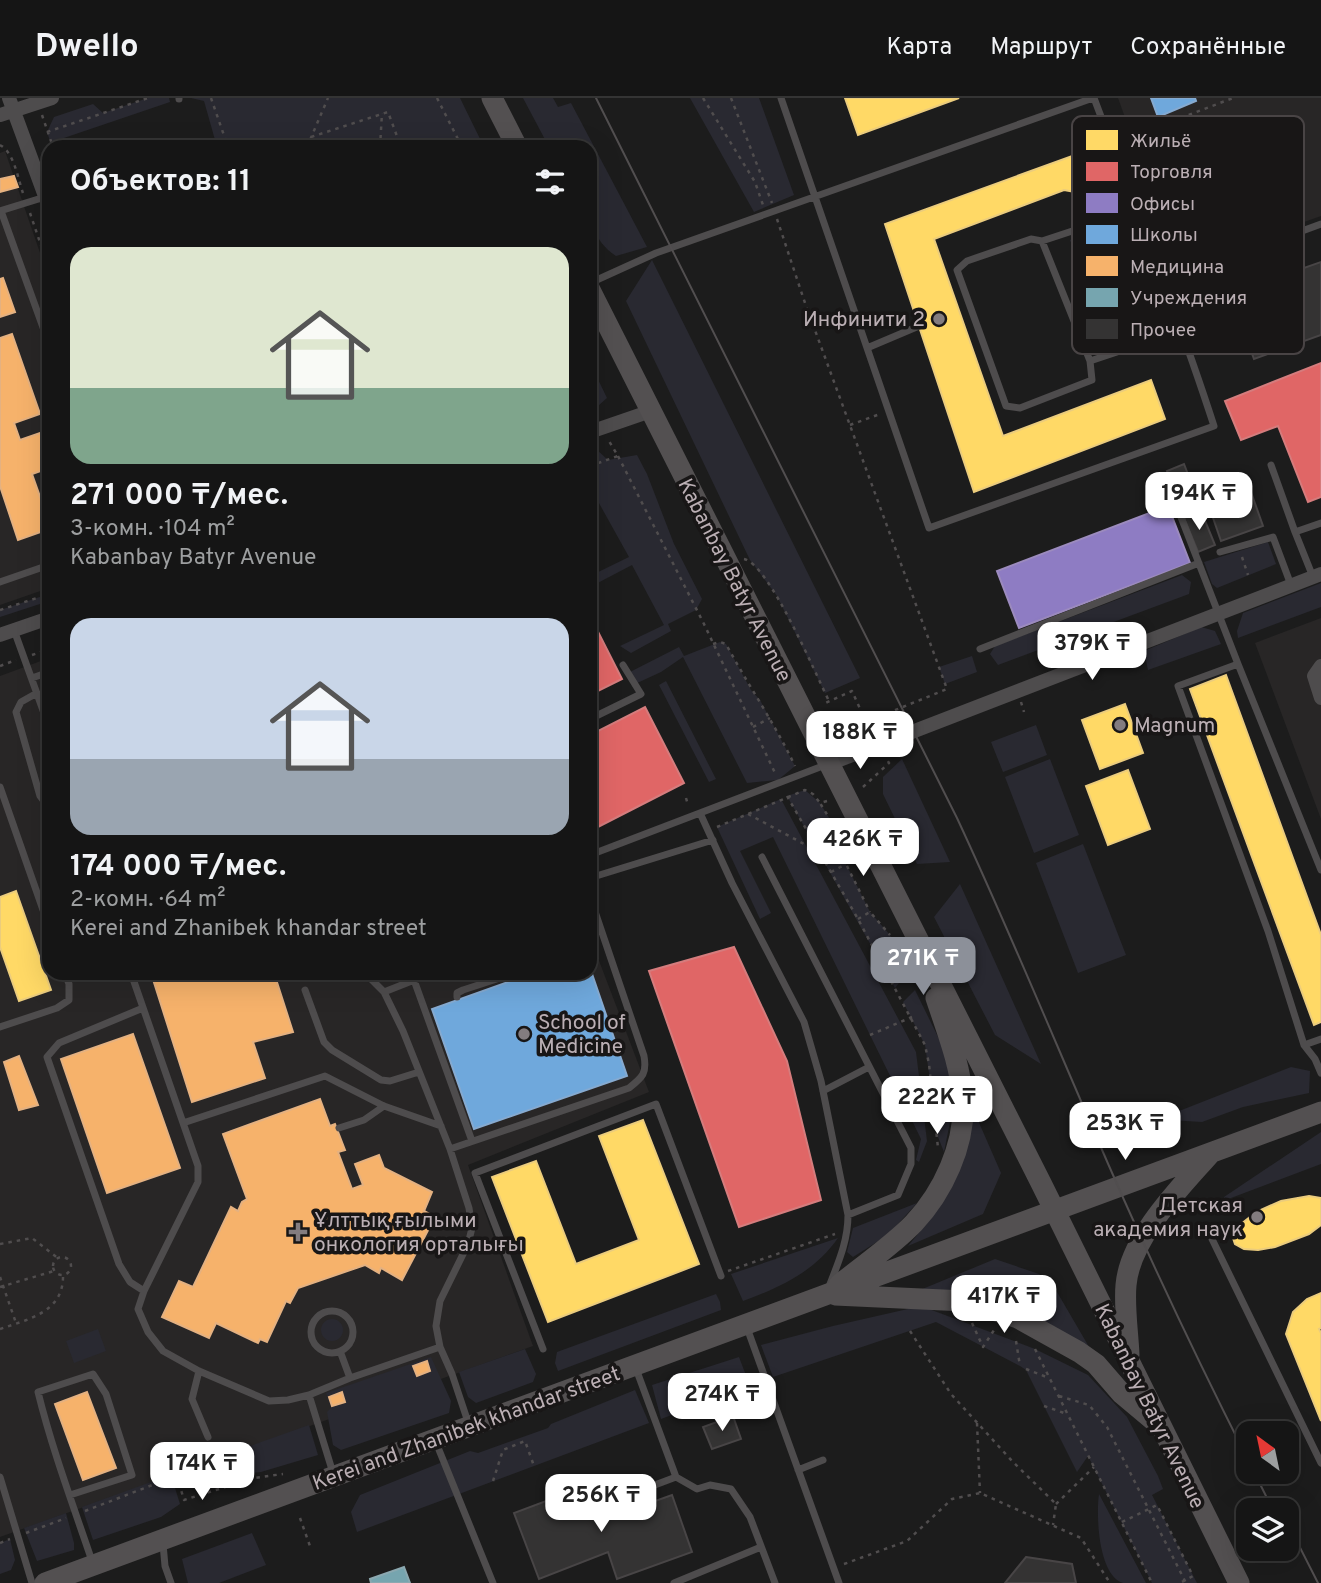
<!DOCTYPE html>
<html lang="ru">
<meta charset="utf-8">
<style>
:root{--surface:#151515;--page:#1e1e1e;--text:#f1f3f6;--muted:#9d9fa0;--line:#343434;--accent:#8c9099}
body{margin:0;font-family:Overpass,sans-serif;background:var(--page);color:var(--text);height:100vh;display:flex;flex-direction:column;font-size:26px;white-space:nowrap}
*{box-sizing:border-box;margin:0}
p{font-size:23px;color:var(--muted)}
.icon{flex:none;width:38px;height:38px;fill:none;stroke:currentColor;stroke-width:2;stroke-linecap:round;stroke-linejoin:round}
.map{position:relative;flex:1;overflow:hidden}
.side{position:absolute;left:42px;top:42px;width:555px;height:840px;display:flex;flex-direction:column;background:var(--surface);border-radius:21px;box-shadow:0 7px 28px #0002,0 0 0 2px var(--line)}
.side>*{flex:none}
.needle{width:46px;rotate:327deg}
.buttons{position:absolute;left:1236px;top:1323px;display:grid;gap:14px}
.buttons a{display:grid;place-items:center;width:63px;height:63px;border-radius:14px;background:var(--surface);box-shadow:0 7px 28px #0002,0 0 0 2px var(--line);font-size:35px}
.price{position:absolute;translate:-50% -60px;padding:0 16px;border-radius:14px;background:#fff;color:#222;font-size:23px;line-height:46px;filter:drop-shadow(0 2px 4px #0008)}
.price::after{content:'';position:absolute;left:50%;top:42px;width:21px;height:16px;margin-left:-10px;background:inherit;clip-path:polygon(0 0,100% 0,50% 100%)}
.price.on{background:var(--accent);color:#fff}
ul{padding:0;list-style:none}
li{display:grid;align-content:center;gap:14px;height:371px;padding:0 28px}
li span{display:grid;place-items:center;height:217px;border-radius:21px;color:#555}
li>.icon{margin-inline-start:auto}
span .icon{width:126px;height:126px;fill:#fffc;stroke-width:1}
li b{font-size:30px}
h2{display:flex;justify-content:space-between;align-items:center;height:84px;padding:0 28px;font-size:30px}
header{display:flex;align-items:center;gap:42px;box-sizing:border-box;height:98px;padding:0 35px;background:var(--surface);border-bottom:2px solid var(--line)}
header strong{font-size:33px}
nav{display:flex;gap:38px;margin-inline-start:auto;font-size:24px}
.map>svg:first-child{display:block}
.built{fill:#282626}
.green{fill:#292931}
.homes{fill:#ffd966;stroke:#ebcc7d;stroke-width:2}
.shops{fill:#e06666;stroke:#d57c7d;stroke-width:2}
.offices{fill:#8e7cc3;stroke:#9c8bbe;stroke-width:2}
.schools{fill:#6fa8dc;stroke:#86aad0;stroke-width:2}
.health{fill:#f6b26b;stroke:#e4b181;stroke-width:2}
.public{fill:#76a5af;stroke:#8ba8b0;stroke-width:2}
.building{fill:#343333;stroke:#484546;stroke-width:2}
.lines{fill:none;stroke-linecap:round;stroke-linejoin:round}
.path{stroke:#504d4e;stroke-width:2.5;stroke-dasharray:3.5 5;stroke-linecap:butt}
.service{stroke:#4e4c4d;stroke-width:7}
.minor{stroke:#4e4c4d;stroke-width:14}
.secondary{stroke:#535051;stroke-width:21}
.tram{stroke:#514e4f;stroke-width:2}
.poi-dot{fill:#837c7f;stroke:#181616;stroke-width:2.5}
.labels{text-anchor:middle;stroke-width:7;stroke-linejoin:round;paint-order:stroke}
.poi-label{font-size:21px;fill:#bbafb4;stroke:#181616;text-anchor:start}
.street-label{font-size:21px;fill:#bbafb4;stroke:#181616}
.key{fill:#181616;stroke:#494445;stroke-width:2}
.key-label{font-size:19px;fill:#bbafb4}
</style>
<header>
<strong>Dwello</strong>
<nav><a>Карта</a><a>Маршрут</a><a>Сохранённые</a></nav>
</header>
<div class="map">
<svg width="1321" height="1485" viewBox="0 0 1321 1485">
<rect width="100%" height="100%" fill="#1c1c1c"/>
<path class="built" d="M1118 0H1321V118L1179 169Z
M5 53 49 181V490L0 507V55Z
M1321 520V721L1255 545Z
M49 560V875H398L400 878 409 875H590V839L649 994 468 1067 533 1248 0 1439V578Z"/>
<path class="green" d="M148 0H169L170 4 61 41 63 49H52L47 34 54 19 93 6 103 15Z
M191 0H460L484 49H217L204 3Z
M523 0H553L558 9 571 5 647 149 616 158C579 134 590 88 590 49H549Z
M690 0H759L794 97 754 114Z
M1103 129 1124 186 1090 198 1070 142Z
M652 162 860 580 825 595 777 498 750 462 626 203Z
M590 265 607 300 590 315Z
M596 351 608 362 637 357 647 376 674 446 702 501 696 512 668 526 671 533 631 555 620 548 664 527 632 467 590 489V478L629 459 590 389V353Z
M1268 444 1276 466 1217 490 1212 486 1204 464Z
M1182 477 1191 484 1189 496 998 567 990 556 995 548Z
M1321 485V509L1238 540 1237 533 1243 515Z
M49 496V503L0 519V512Z
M1201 529 1215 533 1221 546 1148 572 1144 553Z
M720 544 726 546 751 592 760 602 795 668 778 682 747 685 683 559 661 574 635 586 628 575 679 549 684 558Z
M972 558 977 574 945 586 939 569Z
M666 583 716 681 709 684 659 587Z
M1036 627 1047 657 1003 674 991 644Z
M902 661 950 764 917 766 883 696V679Z
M1050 661 1079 737 1034 755 1005 679Z
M805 692 820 705 839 736 846 766 870 814 890 837 907 875 895 890 787 698Z
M781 701 916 954 927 1043 919 1064 916 1062 921 1041 773 739 740 753 771 815 760 821 717 729Z
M1083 746 1126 857 1078 875 1036 765Z
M960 786 1041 966 995 937 934 819Z
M915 892 941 945 956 994 944 1054 938 1039 925 947 903 904Z
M1291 969 1310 973 1309 995 1243 1009 1202 1024 1169 1022 1174 1015Z
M970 1004 1001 1075 983 1116 908 1148 933 1118Z
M1321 1034V1066L1223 1103 1224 1099Z
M917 1105 888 1137 853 1159 847 1154 853 1130Z
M838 1140C814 1174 781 1189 743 1203L731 1176Z
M995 1161 1039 1176 1057 1194 1092 1254C1060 1236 1015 1205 980 1196 961 1192 940 1193 920 1192Z
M716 1196 720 1204 721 1212 558 1273 555 1265 557 1254Z
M921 1208 1035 1251 1088 1277 1127 1319 1158 1378 1163 1391 1152 1397 1197 1485H1152L1088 1358 1077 1374 1026 1272 1020 1268 936 1224 773 1279 761 1247 833 1228Z
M321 1232a11 11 0 1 1 22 0a11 11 0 1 1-22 0Z
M98 1231 106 1253 74 1265 66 1243Z
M525 1251 536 1276 533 1284 476 1305 468 1299 459 1274Z
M431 1259 451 1303 449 1315 341 1352 333 1347 327 1314 331 1310 326 1295Z
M739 1259 750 1288 661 1321 652 1287Z
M635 1292 649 1325 357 1434 351 1414 360 1397 470 1353 478 1355 548 1330 551 1326Z
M309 1327 318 1357 261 1374 242 1376 236 1353Z
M225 1357 230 1361C215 1380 204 1391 179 1384L173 1376Z
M162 1380 175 1390 180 1406 161 1419 93 1442 82 1409Z
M1099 1396 1146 1485C1140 1485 1129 1485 1123 1485 1098 1477 1096 1417 1099 1396Z
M66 1415 74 1445V1452L37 1463 24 1430Z
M252 1435 266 1467 219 1485H188L182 1461Z
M10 1441 15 1462 11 1472 0 1476V1445Z"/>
<path class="homes" d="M845 0H959L858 37Z
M845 0H959L858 37Z
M1097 49 1112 97 1080 109 1075 94 1064 92 934 141 1003 338 1151 282 1165 321 974 394 885 126Z
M1226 577 1321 837V924L1314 927 1190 591Z
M1125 606 1143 655 1100 671 1082 622Z
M1128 672 1150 731 1108 747 1086 688Z
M16 793 51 892 19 903 0 849V799Z
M643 1022 699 1166 548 1224 492 1079 536 1063 576 1166 639 1142 599 1038Z
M1309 1098 1321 1100V1127L1309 1136 1275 1149 1258 1152 1244 1151 1235 1146 1232 1137 1235 1131 1256 1114 1281 1103Z
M1321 1195V1230L1319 1231 1321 1235V1323L1286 1236 1293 1214 1307 1201Z"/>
<path class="shops" d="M1321 265V399L1308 404 1278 328 1241 342 1225 303Z
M590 518 622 581 590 597Z
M645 609 684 685 590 733V637Z
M734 849 787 963 821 1102 739 1129 649 873Z"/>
<path class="offices" d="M1168 408 1190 465 1019 530 997 473Z"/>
<path class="schools" d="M1151 0H1195L1196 3 1158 19Z
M590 870 627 978 474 1031 432 911 533 875H590Z"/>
<path class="health" d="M14 78 18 89 0 94V81Z
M3 180 15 214 0 219V181Z
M12 236 40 316 14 325 20 342 49 332V370L32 376 49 424V431L18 442 0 388V240Z
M151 875H274L293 934 253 944 265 980 192 1004Z
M133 936 180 1070 107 1095 61 961Z
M19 958 38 1007 19 1012 4 964Z
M320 1001 330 1028 335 1026 345 1052 338 1054 352 1091 363 1087 355 1066 379 1057 384 1070 432 1094 424 1113 435 1119 402 1182 381 1170 379 1175 365 1167 298 1190 290 1205 286 1203 267 1244 260 1241 258 1245 216 1225 209 1240 162 1219 179 1183 193 1189 231 1109 238 1113 242 1104 247 1101 223 1036Z
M427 1263 430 1273 417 1278 413 1268Z
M87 1294 116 1370 83 1382 55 1306Z
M342 1294 345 1304 332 1308 329 1299Z"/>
<path class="public" d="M404 1469 410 1485H371L370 1481Z"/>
<path class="building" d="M1321 164V237L1254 261 1230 196Z
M1184 366 1201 410 1185 417 1167 373Z
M1246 380 1263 428 1221 443 1211 414 1220 410 1218 403 1229 398 1227 393 1237 390 1235 384Z
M1201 413 1215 447 1198 454 1184 420Z
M733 1318 741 1341 712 1351 703 1329Z
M586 1388 599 1423 672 1397 692 1454 617 1481 608 1454 539 1481 514 1415Z
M1026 1459 1072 1466 1076 1485H1005Z"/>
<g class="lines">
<path class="path" d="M211 0 228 49
M437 0 462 49
M703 0 755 84 763 107
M731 0 772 105
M42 17 53 49
M1115 31 1149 32 1233 0
M47 34 148 0
M311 39 388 14 401 49
M0 47C14 54 18 81 23 95
M307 49 328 0
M380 49 382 15
M30 115 49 171
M777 121 805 205 947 591 866 624 852 593 823 606
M590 303 593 310
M590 311 593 310 596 317
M850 327 880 316
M618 358 704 526 776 677
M590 368 618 358 609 343
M1242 459 1248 477
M744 461C769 466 816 577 829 603
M0 512 49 496
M713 546 720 544 726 546C748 587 775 626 795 668
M32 557 49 551
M0 568 16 562
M1021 604 1024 614
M753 629 770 620
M863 689 889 665 886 660
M787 698 858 821 925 947 929 966 938 1050
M686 700 688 707
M827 703 820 705 839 736 846 766 870 814
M748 716 819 754
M717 729 805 692 813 696 820 705
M831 774 846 766
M858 821 870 814 890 837
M870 937 912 919
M0 1146 32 1140 59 1161
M53 1168a9 9 0 1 1 18 0a9 9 0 1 1-18 0Z
M728 1173 835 1136
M0 1179 16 1225
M0 1189 54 1173
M972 1225 983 1249 996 1229
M0 1231C29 1221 64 1214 63 1177
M910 1233 951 1296 1013 1364 1056 1406 1053 1427
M1016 1243 1020 1268
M1035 1251 1152 1485
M1026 1271 1049 1280
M1059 1298 1089 1307 1107 1329 1186 1485
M1044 1308 1067 1316
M977 1325 980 1395
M236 1356 230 1361 238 1385
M493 1383 503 1352 525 1343 534 1368
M179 1385 184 1402 254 1380 283 1376
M1056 1406 1094 1369
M85 1413 168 1381 191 1388 215 1380 230 1361
M300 1420 311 1451
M1122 1424 1157 1407 1193 1478 1180 1485
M26 1435 66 1420
M0 1445 10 1441
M844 1466 907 1443 952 1401 980 1395 1081 1440 1110 1485"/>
<path class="service" d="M179 0V1
M781 0 929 430 1214 328C1178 217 1135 109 1094 0
M1136 112 1042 143 1031 141 967 163 957 172 1006 308 1020 310 1092 282 1090 263 1183 232
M0 113 45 99
M1 113 49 246
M1042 143 1090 263
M1163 184 1321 126
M590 185 656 155 1093 0
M867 250 919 228
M1271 367 1295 434
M1165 378 1238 566 1178 588 1268 833 1304 947
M1220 454 1273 439 1291 487
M1313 479 1295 434 1321 425
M0 484 49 467
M14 532 49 629
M980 551 1199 465
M1238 566 1321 772
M32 580 49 574
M37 595 21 604 16 614 40 698 49 710
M590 621 641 596 623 567
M0 689 49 829
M700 715 732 785 804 924 821 983 848 1117C848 1142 839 1163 830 1186
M590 757 828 666
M762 759 911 1050V1066L898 1097 848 1117
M590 768 593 779 590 785
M593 779 713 742
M590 842 600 830
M131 875 198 1068V1084L144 1193 138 1211 148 1234 163 1253 199 1273 269 1303 288 1302 309 1297 333 1375
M365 875 384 894 403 933 450 1051 469 1110 472 1130 468 1146 440 1203 436 1228 440 1249 452 1276 469 1327
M414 882 472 1043
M305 892 324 944 332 952 381 982 390 983 419 974
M384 894 432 875
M457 899V895L463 892 515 875
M143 910 59 945 47 959 119 1166 130 1184 144 1193
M0 929 57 910 69 902V886L65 875
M1321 941 1304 947 1315 961 1321 975
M823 993 869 969
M183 1025 325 978 384 1008 441 1028
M339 1030 364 1022 384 1008
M450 1051 629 990C643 979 647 975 644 958L590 799
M1212 1141 1321 1365
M311 1234a21 21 0 1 1 42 0a21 21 0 1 1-42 0Z
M746 1227 839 1485
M543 1251 475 1075 656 1006 721 1178
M340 1253 350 1280
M635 1268 676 1379
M199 1273 192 1301 208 1339
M309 1297 350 1280 440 1249
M435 1342 493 1485
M798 1372 823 1362
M0 1379 32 1485
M70 1397 132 1377 106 1296 93 1276 38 1294C52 1351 73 1407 92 1463
M602 1407 676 1379 697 1391 710 1387 731 1391 750 1419 775 1485
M163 1446 165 1468 171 1485
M674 1485 761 1449"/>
<path class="minor" d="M9 0 49 109
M0 17 52 0
M590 334 651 313
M0 537 49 520
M1321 568 1314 578 1321 600
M829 666 1321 476"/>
<path class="secondary" d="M492 0 517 49
M590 192 1041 1085 1239 1485
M839 1187C863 1167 892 1148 914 1125 943 1094 965 1047 963 1004 961 968 947 933 936 900
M835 1197 965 1203 1018 1220 1079 1254 1096 1266 1122 1296 1153 1322
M1129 1257C1128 1234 1124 1209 1126 1187 1130 1140 1179 1091 1209 1057
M45 1485 1321 1014"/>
<path class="tram" d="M596 0 957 720C1005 823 1048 927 1093 1031 1141 1143 1193 1253 1248 1362
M1254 1374 1273 1412
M1286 1422 1318 1485"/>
</g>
<g class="poi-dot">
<circle cx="939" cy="221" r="7"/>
<circle cx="1120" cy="627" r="7"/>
<circle cx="524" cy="936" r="7"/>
<circle cx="1257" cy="1119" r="7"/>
<path d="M294.5 1123.5h7v7h7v7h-7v7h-7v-7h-7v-7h7z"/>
</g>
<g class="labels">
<g class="poi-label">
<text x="925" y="228" text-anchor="end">Инфинити 2</text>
<text x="1134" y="634">Magnum</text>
<text x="538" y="931">School of<tspan x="538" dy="24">Medicine</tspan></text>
<text x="1243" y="1114" text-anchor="end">Детская<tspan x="1243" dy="24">академия наук</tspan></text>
<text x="314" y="1129">Ұлттық ғылыми<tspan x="314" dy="24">онкология орталығы</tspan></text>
</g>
<g class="street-label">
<text transform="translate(735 482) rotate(63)" y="7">Kabanbay Batyr Avenue</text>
<text transform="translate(1150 1308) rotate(64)" y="7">Kabanbay Batyr Avenue</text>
<text transform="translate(466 1330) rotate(-20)" y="7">Kerei and Zhanibek khandar street</text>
</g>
</g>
<rect x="1072" y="18" width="232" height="238" rx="10" class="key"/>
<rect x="1086" y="32" width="32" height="20" fill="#ffd966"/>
<rect x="1086" y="64" width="32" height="19" fill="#e06666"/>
<rect x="1086" y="95" width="32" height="20" fill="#8e7cc3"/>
<rect x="1086" y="127" width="32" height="19" fill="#6fa8dc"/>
<rect x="1086" y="158" width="32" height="20" fill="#f6b26b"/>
<rect x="1086" y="190" width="32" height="19" fill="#76a5af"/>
<rect x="1086" y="221" width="32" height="20" fill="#343333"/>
<g class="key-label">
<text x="1130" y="49">Жильё</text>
<text x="1130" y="80">Торговля</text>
<text x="1130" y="112">Офисы</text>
<text x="1130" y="143">Школы</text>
<text x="1130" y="175">Медицина</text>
<text x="1130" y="206">Учреждения</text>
<text x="1130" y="238">Прочее</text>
</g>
</svg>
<div class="buttons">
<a><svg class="needle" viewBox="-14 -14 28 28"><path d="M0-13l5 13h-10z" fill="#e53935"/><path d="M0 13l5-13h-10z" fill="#9d9fa0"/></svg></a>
<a><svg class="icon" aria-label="layers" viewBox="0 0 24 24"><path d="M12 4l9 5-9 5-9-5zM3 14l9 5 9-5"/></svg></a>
</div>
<b class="price" style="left:1199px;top:434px">194K ₸</b>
<b class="price" style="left:1092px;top:584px">379K ₸</b>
<b class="price" style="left:860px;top:673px">188K ₸</b>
<b class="price" style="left:863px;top:780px">426K ₸</b>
<b class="price on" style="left:923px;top:899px">271K ₸</b>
<b class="price" style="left:937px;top:1038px">222K ₸</b>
<b class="price" style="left:1125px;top:1064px">253K ₸</b>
<b class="price" style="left:1004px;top:1237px">417K ₸</b>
<b class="price" style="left:722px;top:1335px">274K ₸</b>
<b class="price" style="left:202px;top:1404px">174K ₸</b>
<b class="price" style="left:601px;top:1436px">256K ₸</b>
<section class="side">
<h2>Объектов: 11<svg class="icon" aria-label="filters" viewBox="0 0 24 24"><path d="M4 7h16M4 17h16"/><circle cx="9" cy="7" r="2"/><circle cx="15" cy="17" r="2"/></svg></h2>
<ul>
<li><span style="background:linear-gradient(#dfe7d0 65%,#7fa58c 0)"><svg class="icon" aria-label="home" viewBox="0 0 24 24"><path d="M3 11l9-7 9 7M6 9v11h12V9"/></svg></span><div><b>271 000 ₸/мес.</b><p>3-комн. · 104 m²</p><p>Kabanbay Batyr Avenue</p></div></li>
<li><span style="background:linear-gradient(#c9d6e8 65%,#9aa5b1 0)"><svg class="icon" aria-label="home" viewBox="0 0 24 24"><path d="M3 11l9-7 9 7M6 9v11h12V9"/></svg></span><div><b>174 000 ₸/мес.</b><p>2-комн. · 64 m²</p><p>Kerei and Zhanibek khandar street</p></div></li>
</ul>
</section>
</div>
